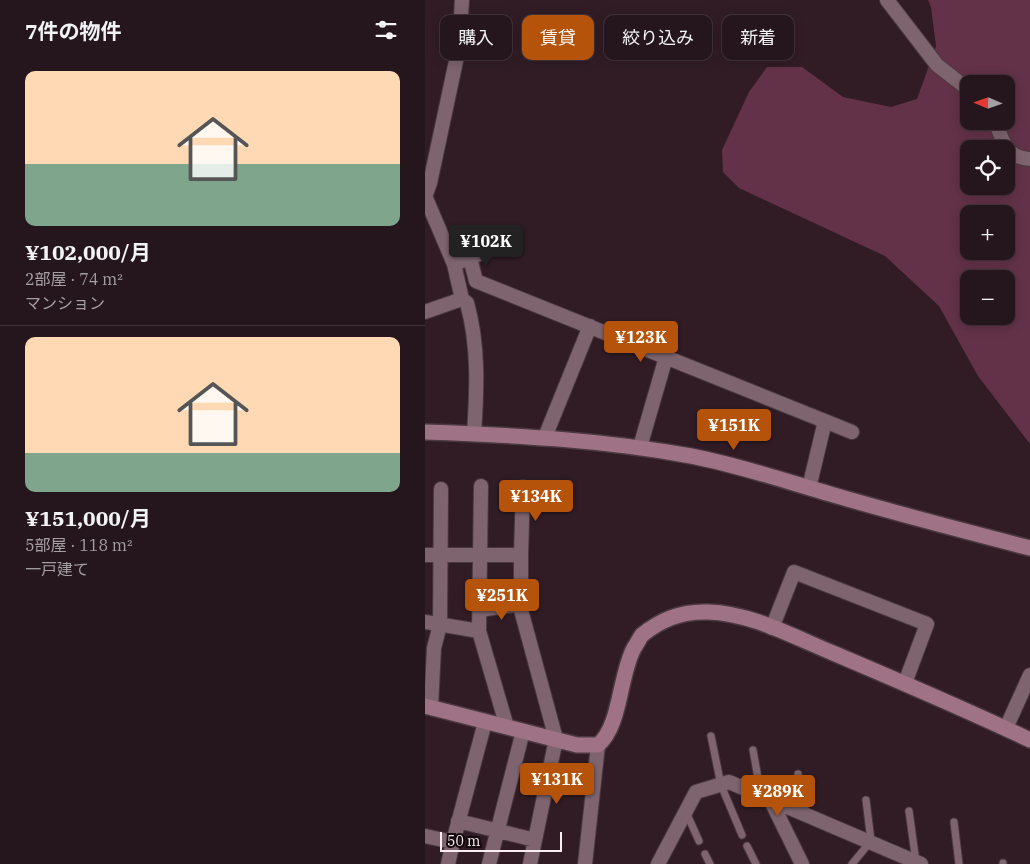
<!DOCTYPE html>
<html lang="ja">
<meta charset="utf-8">
<style>
:root{--surface:#25151c;--page:#2d1e25;--text:#f1f3f6;--muted:#a39fa3;--line:#42343b;--accent:#b45309}
body{margin:0;font-family:"IBM Plex Serif","Noto Sans JP",serif;background:var(--page);color:var(--text);height:100vh;display:flex;flex-direction:column;font-size:19px;white-space:nowrap}
*{box-sizing:border-box;margin:0}
p{font-size:16px;color:var(--muted)}
.icon{flex:none;width:28px;height:28px;fill:none;stroke:currentColor;stroke-width:2;stroke-linecap:round;stroke-linejoin:round}
.map{position:relative;flex:1;overflow:hidden}
.drawer{display:flex;flex-direction:column;background:var(--surface);width:425px}
.drawer>*{flex:none}
.banner{position:absolute;left:15px;top:15px;width:475px;height:45px;display:flex;gap:10px}
.needle{width:32px;rotate:272deg}
.tools{position:absolute;left:535px;top:75px;display:grid;gap:10px}
.tools a{display:grid;place-items:center;width:55px;height:55px;border-radius:10px;background:var(--surface);box-shadow:0 2px 12px #0003,0 0 0 1px var(--line);font-size:25px}
.scale{position:absolute;left:15px;bottom:12px;width:122px;box-sizing:border-box;padding-left:5px;border:2px solid #fbecf1;border-top:0;font-size:14px;line-height:18px;white-space:nowrap;color:#fbecf1;-webkit-text-stroke:4px #130a0d;paint-order:stroke}
.price{position:absolute;translate:-50% -42px;padding:0 11px;border-radius:5px;background:var(--accent);color:#fff;font-size:16px;line-height:32px;filter:drop-shadow(0 1px 2px #0008)}
.price::after{content:'';position:absolute;left:50%;top:30px;width:15px;height:11px;margin-left:-8px;background:inherit;clip-path:polygon(0 0,100% 0,50% 100%)}
.price.current{background:#222;color:#fff}
ul{padding:0;list-style:none}
li{display:grid;align-content:center;gap:10px;height:265px;padding:0 25px}
li+li{border-top:1px solid var(--line)}
li span{display:grid;place-items:center;height:155px;border-radius:10px;color:#555}
li>.icon{margin-inline-start:auto}
span .icon{width:90px;height:90px;fill:#fffc;stroke-width:1}
li b{font-size:21px}
h2{display:flex;justify-content:space-between;align-items:center;height:60px;padding:0 25px;font-size:21px}
.pill{padding:0 18px;border-radius:10px;background:var(--surface);box-shadow:0 2px 12px #0003,0 0 0 1px var(--line);font-size:18px;line-height:45px}
.pill.current{background:var(--accent);color:#fff}
main{display:flex;flex:1;min-height:0}
.map>svg:first-child{display:block}
.green{fill:#633248;fill-rule:evenodd}
.lines{fill:none;stroke-linecap:round;stroke-linejoin:round}
.lane-casing{stroke:#4a3940;stroke-width:9}
.street-casing{stroke:#4a3940;stroke-width:16}
.secondary-casing{stroke:#4a3940;stroke-width:18}
.lane{stroke:#7e646e;stroke-width:7}
.street{stroke:#7e646e;stroke-width:14}
.secondary{stroke:#9f7385;stroke-width:15}
</style>
<main>
<section class="drawer">
<h2>7件の物件<svg class="icon" aria-label="filters" viewBox="0 0 24 24"><path d="M4 7h16M4 17h16"/><circle cx="9" cy="7" r="2"/><circle cx="15" cy="17" r="2"/></svg></h2>
<ul>
<li><span style="background:linear-gradient(#ffd9b3 60%,#7fa58c 0)"><svg class="icon" aria-label="home" viewBox="0 0 24 24"><path d="M3 11l9-7 9 7M6 9v11h12V9"/></svg></span><div><b>¥102,000/月</b><p>2部屋 · 74 m²</p><p>マンション</p></div></li>
<li><span style="background:linear-gradient(#ffd9b3 75%,#7fa58c 0)"><svg class="icon" aria-label="home" viewBox="0 0 24 24"><path d="M3 11l9-7 9 7M6 9v11h12V9"/></svg></span><div><b>¥151,000/月</b><p>5部屋 · 118 m²</p><p>一戸建て</p></div></li>
</ul>
</section>
<div class="map">
<svg width="605" height="864" viewBox="0 0 605 864">
<rect width="100%" height="100%" fill="#311c25"/>
<path class="green" d="M503 0H605V444L553 376 514 306 460 256 314 188 298 172 297 150 324 92 342 67H377L418 97 466 107 492 99 511 46 506 7ZM544 84H581V121H544ZM544 149H581V186H544ZM544 214H581V251H544ZM544 279H581V316H544Z"/>
<g class="lines">
<defs>
<path id="lane" d="M286 736 296 785 317 835
M328 750 336 795
M373 774 381 814
M484 811 491 862
M261 812 274 841
M529 822 534 864
M322 846 331 864
M280 854 285 864
M578 863V864
M427 864 446 841 441 800"/>
<path id="street" d="M462 0 512 65 544 90
M570 121C578 141 581 158 605 159
M0 197 5 183 34 47 37 0
M45 258 51 281 427 432
M37 261 82 243
M37 299 42 303C54 346 52 390 49 434
M0 312 37 299 29 264 0 196
M120 437 165 326
M215 447 241 357
M56 486 54 631 82 727
M384 488 400 421
M0 555H96V610L131 739 105 864
M96 555 98 487
M54 610 96 604
M0 622 54 631
M347 628 369 572 502 624 480 683
M6 707 9 648 15 625 16 489
M581 728 605 675
M345 799 377 864
M33 821 110 840
M0 836 28 842 60 722
M23 864 28 842
M64 864 98 731
M160 864 173 745
M233 864 271 792 304 782 496 864"/>
<path id="secondary" d="M0 432C90 435 178 440 266 456 318 466 369 484 419 498 481 516 543 532 605 548
M0 706 152 745H173C196 726 194 676 209 648 212 644 214 639 217 635 236 619 259 611 283 612 326 613 369 637 408 653 474 681 540 709 605 740"/>
</defs>
<use href="#lane" class="lane-casing"/>
<use href="#street" class="street-casing"/>
<use href="#secondary" class="secondary-casing"/>
<use href="#lane" class="lane"/>
<use href="#street" class="street"/>
<use href="#secondary" class="secondary"/>
</g>
</svg>
<div class="tools">
<a><svg class="needle" viewBox="-14 -14 28 28"><path d="M0-13l5 13h-10z" fill="#e53935"/><path d="M0 13l5-13h-10z" fill="#a39fa3"/></svg></a>
<a><svg class="icon" aria-label="locate" viewBox="0 0 24 24"><circle cx="12" cy="12" r="6"/><path d="M12 2v4M12 18v4M2 12h4M18 12h4"/></svg></a>
<a>+</a>
<a>−</a>
</div>
<div class="scale">50 m</div>
<b class="price current" style="left:61px;top:267px">¥102K</b>
<b class="price" style="left:216px;top:363px">¥123K</b>
<b class="price" style="left:309px;top:451px">¥151K</b>
<b class="price" style="left:111px;top:522px">¥134K</b>
<b class="price" style="left:77px;top:621px">¥251K</b>
<b class="price" style="left:132px;top:805px">¥131K</b>
<b class="price" style="left:353px;top:817px">¥289K</b>
<div class="banner">
<a class="pill">購入</a>
<a class="pill current">賃貸</a>
<a class="pill">絞り込み</a>
<a class="pill">新着</a>
</div>
</div>
</main>
